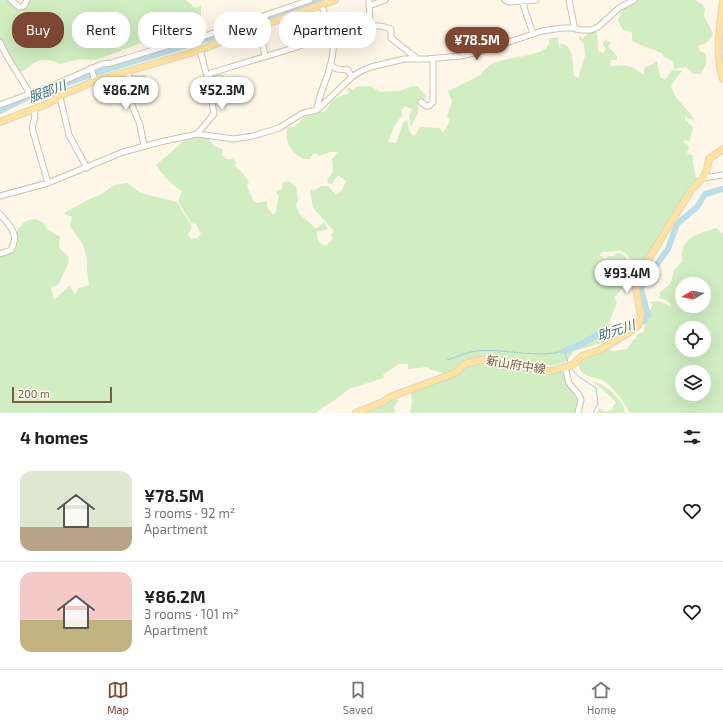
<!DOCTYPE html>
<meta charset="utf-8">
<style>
:root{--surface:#fff;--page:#f6f6f6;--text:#202124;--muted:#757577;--line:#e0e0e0;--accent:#7e4731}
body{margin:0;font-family:"Exo 2","Noto Sans JP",sans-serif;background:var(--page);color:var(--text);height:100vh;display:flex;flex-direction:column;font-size:15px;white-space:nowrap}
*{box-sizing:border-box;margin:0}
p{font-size:13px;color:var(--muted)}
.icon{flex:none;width:22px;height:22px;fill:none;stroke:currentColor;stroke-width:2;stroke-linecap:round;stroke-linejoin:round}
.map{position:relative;height:413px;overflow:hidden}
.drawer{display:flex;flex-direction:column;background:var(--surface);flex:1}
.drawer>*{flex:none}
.top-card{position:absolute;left:12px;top:12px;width:400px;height:36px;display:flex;gap:8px}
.needle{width:26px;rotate:260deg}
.controls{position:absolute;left:675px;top:277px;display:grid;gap:8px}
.controls a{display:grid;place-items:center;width:36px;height:36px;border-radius:50%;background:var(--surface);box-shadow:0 4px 16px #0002;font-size:20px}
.scale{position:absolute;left:12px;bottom:10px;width:100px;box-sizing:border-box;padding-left:4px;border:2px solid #7a5d48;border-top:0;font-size:11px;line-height:14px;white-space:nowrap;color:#7a5d48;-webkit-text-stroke:3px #fff9ee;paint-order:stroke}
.price{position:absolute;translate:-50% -34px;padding:0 9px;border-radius:14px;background:#fff;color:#222;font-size:13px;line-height:26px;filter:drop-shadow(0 1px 2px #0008)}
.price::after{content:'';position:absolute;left:50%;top:24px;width:12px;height:9px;margin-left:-6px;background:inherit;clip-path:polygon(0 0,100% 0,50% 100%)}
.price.active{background:var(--accent);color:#fff}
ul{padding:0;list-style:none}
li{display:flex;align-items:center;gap:12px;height:100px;padding:0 20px}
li+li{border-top:1px solid var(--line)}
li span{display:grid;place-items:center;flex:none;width:112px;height:80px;border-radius:12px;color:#555}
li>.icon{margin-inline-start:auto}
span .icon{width:48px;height:48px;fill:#fffc;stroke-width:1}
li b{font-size:17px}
h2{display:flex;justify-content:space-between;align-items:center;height:48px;padding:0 20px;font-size:17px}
.pill{padding:0 14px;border-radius:16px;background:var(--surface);box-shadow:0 4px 16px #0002;font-size:14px;line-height:36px}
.pill.active{background:var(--accent);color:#fff}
.tabs{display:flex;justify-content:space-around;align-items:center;height:56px;border-top:1px solid var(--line);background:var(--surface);font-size:11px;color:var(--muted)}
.tabs a{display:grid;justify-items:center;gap:2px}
.tabs .active{color:var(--accent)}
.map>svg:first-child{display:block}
.green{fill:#d0eec2;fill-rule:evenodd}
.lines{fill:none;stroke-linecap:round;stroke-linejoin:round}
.stream{stroke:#9dcedd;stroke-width:1}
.river{stroke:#b8dfea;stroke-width:6}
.minor-casing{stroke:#d1bfaa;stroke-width:7}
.major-casing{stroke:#dcd5cf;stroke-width:8}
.minor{stroke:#fff;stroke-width:5}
.major{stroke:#ffe29c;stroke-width:6}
.labels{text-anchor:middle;stroke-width:3;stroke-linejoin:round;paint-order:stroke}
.street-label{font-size:12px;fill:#7a5d48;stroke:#fff9ee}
.water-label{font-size:13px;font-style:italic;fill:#3c7688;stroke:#fff9ee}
</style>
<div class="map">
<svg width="723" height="413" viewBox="0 0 723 413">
<rect width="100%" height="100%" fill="#fef6e6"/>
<path class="green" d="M0 0H9L17 8 28 0H186L195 8 201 5V16L198 21 199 24 186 26 180 23C172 30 167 32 156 31L153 36 144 42 96 60 80 59 60 64C52 60 42 58 34 63 29 66 26 71 19 72L4 49 0 39Z
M639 0H695L696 1 702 4 705 8 704 16 713 33C710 41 706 44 698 46L700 51 706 54V65L700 74H693L686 67 674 69 673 61 664 57 663 54C653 48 642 47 632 41V33L628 31 623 30 618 21 622 9Z
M589 32H597L598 51 603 53 606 48 603 46V42L606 40 611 43 608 47 612 50 617 56V60H610L611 66C628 65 630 65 644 75V68C649 65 654 64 657 61L660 77 665 80 672 70 682 71 671 85C676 104 687 105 694 120L685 117V120L693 127 690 141 685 140 683 142 689 146 687 154 692 155C694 162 693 169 696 177L699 179 644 266 637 261H633C618 244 620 253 602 252L599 255 606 259 608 256H614L617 253C623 253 625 255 627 260L626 262 634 268C627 277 623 291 614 297L617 303 609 322 612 335 602 343 574 351 566 362 553 366 540 363 537 367 480 357 467 360 455 370 447 374 432 370 427 367 408 369V364H399L383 375 384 378 349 389 339 397 315 413H0V256L16 243 17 235 15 232 17 231 19 227 22 226 23 223C31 218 37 218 45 224L46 228 60 237 59 246 61 250 68 256 69 262 58 285 51 287 54 300 69 286 75 294 79 288 89 285 87 270V259L83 245 70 226 72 217 65 214V212L94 197 102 194 114 185 127 183 141 193 177 202 192 227 188 235 191 239 198 238 201 234 196 224 191 223 178 201 182 191C170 184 164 176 156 165L185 140 197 136 208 137 214 146 222 149V155L226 159H233L236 163 235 166 241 171 249 182 247 186 253 200 257 203 267 201V207L273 215 276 212 279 196 276 192 282 189 283 182 289 181 296 187 298 199 296 205 299 213 316 229 324 222 328 229 317 232C317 240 318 242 325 246L333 239 331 235 334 231 313 208 310 189 314 190 322 186H328L336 195 342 190 346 181 338 175 332 184 328 183 327 181 333 171 332 159 338 152H330L319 156 316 153 313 154 310 159C300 160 289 150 287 140 286 136 287 132 287 127H294L304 117 326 111C331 100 336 96 348 94L349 91 347 90 349 87 352 90 355 89V87L370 86 381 92 399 91 413 86H417L426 96 425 100 421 99 419 101 418 113 411 127 409 116 412 109 405 106 401 110 402 115 394 127 388 142 396 143 403 123 407 120 409 130 413 136 415 135 420 127 440 128 443 133 448 125 450 119 447 117 452 101 448 91 481 75C489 57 520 59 536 53 539 52 543 51 545 49 547 48 548 44 550 42L548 39 558 37 559 48H561L560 43C575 46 572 63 574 75L578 78 585 56 584 44 579 39V36L583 38Z
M717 228 723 234V413H633L629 412C625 403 613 387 605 382 593 374 582 380 578 364 588 356 599 355 609 349L613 351 627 349 634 339H636L637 334 644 332C643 324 651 318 650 310L653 305 651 304 650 302 658 301 672 307C669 301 666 299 659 298L660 292C669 285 673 283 673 271L682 262C679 238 698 233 717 228ZM682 284H704V306H682ZM682 328H704V350H682ZM682 372H704V394H682Z
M473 362 488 363 539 371 565 370 580 400 576 413H410L412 403 411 394 415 389Z
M593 382C604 382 625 402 625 413H597L599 408 606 412 612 409 616 402 599 386Z
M391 398 399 400 394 407 395 413H360Z"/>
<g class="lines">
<path class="stream" d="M447 360C458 357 466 352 477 351 506 348 536 359 564 351L568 362
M571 368 578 376 596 388 598 403 593 413"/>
<path class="river" d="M0 111 26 98 96 73 195 43 323 0
M564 351 577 346 598 335 613 332 618 328 644 321 648 315 641 290 643 283 668 249 677 224 697 207 705 194 723 189"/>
<defs>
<path id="minor" d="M11 0 19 7 24 6 27 0
M369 0 370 26
M505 0 509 2 536 0
M569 0 574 25 572 28
M522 1 533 34
M369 6 385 0
M260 27 265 57
M0 42C8 61 20 76 30 94
M330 65 337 69 348 70 352 77
M91 68 95 81
M128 71 132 105 140 125 144 146
M130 79H143
M208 80 211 73 297 47 330 33 343 34 370 26H381L391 29V38L415 57V59
M208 80 210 81 220 78
M59 83 64 94
M130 89H147
M60 97 69 135 87 168
M421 102 426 106H429L433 102V59
M0 105 59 83 102 64 111 63 186 40 199 38 310 0
M34 109 35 117 32 128 48 183
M317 110C318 97 324 86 328 74 330 67 333 57 333 50 334 39 326 15 321 5
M197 134 214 114 208 80 200 50
M703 178 723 175
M0 196 48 183 123 152 160 142 197 134 234 139 253 136 279 128 303 113 317 110 352 77 361 71 371 67 404 59H427L461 56 485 50 542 31 562 28H572L581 30H591L598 27 619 8 634 0
M0 214C10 227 20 233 11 250L0 254
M565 367 569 383 579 395 581 400 578 413"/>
<path id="major" d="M723 1C720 26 715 55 723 79
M0 122 47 104 64 94 95 81 200 50 250 30 335 0
M356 413 383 402 390 397 455 373 465 364 481 360H488L538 370 552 371 572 365 582 356 600 350 631 331 639 324 641 315 636 289 640 273 691 190 703 178 707 169 709 159 723 149"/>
</defs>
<use href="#minor" class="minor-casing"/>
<use href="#major" class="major-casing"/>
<use href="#minor" class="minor"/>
<use href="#major" class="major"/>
</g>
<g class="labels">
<g class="street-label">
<text transform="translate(516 365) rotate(9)" y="4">新山府中線</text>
</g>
<g class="water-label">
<text transform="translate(47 91) rotate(-20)" y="5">服部川</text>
<text transform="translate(616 330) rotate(-18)" y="5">助元川</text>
</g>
</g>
</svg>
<div class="controls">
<a><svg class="needle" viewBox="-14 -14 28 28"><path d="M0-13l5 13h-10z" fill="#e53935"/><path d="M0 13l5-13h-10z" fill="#757577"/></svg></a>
<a><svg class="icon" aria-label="locate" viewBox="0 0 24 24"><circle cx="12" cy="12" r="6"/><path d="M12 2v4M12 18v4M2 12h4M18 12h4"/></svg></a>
<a><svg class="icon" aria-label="layers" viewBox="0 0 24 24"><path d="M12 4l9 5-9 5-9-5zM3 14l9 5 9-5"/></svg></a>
</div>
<div class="scale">200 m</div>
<b class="price active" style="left:477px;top:61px">¥78.5M</b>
<b class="price" style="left:126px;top:111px">¥86.2M</b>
<b class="price" style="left:222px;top:111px">¥52.3M</b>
<b class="price" style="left:627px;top:294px">¥93.4M</b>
<div class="top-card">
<a class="pill active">Buy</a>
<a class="pill">Rent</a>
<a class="pill">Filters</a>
<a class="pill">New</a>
<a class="pill">Apartment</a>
</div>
</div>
<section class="drawer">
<h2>4 homes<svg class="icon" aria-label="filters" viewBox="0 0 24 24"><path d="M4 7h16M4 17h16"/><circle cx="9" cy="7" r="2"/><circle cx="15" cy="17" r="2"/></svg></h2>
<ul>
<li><span style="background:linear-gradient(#dfe7d0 70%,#b9a48a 0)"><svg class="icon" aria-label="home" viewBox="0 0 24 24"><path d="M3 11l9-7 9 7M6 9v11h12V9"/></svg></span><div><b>¥78.5M</b><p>3 rooms · 92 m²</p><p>Apartment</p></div><svg class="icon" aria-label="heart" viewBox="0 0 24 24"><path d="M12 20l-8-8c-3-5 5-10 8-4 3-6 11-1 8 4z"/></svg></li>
<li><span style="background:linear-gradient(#f6c9c9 60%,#c2b280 0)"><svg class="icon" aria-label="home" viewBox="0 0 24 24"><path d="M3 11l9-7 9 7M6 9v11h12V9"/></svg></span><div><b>¥86.2M</b><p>3 rooms · 101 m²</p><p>Apartment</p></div><svg class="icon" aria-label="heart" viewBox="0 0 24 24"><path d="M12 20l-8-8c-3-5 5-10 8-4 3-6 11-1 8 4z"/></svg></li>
</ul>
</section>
<nav class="tabs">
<a class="active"><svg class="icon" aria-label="map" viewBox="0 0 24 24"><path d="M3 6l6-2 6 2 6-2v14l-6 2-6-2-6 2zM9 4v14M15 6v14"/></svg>Map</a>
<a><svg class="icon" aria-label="saved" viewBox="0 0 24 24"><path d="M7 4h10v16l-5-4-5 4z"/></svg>Saved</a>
<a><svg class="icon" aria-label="home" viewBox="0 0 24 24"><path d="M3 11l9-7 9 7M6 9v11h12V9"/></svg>Home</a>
</nav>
